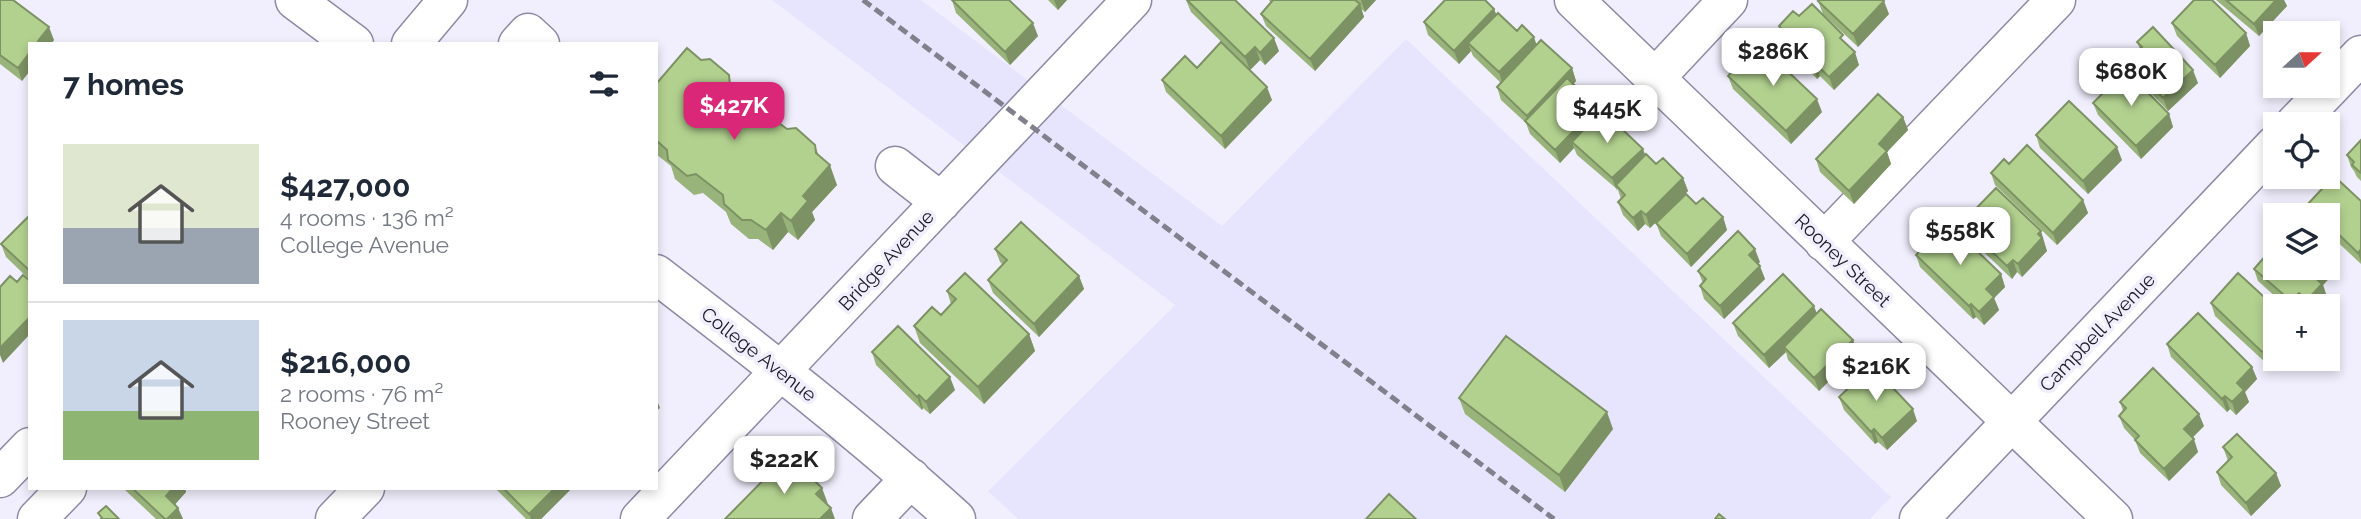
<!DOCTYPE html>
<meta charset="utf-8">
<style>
:root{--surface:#fff;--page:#f2f2f3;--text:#1f2937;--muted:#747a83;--line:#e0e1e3;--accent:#db2777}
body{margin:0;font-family:Raleway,sans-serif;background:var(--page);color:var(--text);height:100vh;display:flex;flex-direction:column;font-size:26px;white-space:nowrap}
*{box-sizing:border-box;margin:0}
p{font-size:23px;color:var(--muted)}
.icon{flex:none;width:38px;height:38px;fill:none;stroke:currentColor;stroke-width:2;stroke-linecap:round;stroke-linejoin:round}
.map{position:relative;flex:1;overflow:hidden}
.side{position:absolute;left:28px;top:42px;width:630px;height:448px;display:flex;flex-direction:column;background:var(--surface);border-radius:0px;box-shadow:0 4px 10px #0003}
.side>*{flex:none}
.needle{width:46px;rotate:69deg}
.tools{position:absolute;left:2263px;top:21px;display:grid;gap:14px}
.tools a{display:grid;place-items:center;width:77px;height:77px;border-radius:0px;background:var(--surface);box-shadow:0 4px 10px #0003;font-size:35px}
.price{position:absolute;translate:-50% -60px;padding:0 16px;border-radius:14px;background:#fff;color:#222;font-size:23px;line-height:46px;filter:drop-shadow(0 2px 4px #0008)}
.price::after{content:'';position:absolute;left:50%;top:42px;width:21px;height:16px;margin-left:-10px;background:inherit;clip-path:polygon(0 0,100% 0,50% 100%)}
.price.current{background:var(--accent);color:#fff}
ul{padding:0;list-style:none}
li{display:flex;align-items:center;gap:21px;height:175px;padding:0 35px}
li+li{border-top:2px solid var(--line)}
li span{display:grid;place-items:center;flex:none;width:196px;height:140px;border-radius:0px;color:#555}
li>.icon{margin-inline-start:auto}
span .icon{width:84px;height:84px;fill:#fffc;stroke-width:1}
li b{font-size:30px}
h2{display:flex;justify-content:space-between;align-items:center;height:84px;padding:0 35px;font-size:30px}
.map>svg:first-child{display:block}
.built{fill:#e7e5fd}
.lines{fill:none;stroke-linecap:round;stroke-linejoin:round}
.minor-casing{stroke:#8d89a7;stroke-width:41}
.minor{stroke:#fff;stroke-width:38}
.rail{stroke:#81808c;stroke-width:5;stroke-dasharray:10 5;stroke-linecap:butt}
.wall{fill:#99b47b}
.shaded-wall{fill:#7d9264}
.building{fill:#b2d18f;stroke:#7d9264;stroke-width:2}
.labels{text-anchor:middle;stroke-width:7;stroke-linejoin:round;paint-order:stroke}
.street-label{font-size:19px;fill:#1a1924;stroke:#f1effd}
</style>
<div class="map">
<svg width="2361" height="519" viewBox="0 0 2361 519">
<rect width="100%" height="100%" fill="#f1effd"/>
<path class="built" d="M772 0H921L1222 226 1406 39 1891 497 1870 519H1018L988 491 1175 305Z"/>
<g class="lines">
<defs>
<path id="minor" d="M295 0 354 44
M1574 0 2113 519
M411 44 448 0
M518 44 528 33 540 44
M1655 78 1728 0
M2295 124 2361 55
M895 166 941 202
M1824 242 2056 0
M656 274C759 353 860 432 956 519
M0 478 30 447
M37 519 67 488
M335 519 365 488
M640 519 1132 0
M872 519 911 478
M1919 519 2275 145"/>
</defs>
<use href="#minor" class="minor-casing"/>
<use href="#minor" class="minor"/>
<path class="rail" d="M863 0 1554 519"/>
</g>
<path class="wall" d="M0 0 54 40 51 44H30L22 81 0 64Z
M952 0 1038 36 1010 65 956 13Z
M1048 0H1067L1058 10Z
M1186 0 1279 51 1265 65 1260 60 1250 70 1191 12Z
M1269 0H1376L1365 12 1361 9 1364 17 1315 71 1266 26 1261 14 1271 3Z
M2216 0H2284L2287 6 2259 36Z
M1818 1 1889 14 1858 47 1823 14Z
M1494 9 1496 14 1517 31 1572 68 1576 81 1573 84 1597 107 1599 113 1645 155 1656 164 1683 178 1688 191 1650 228 1645 224 1638 231 1623 215 1618 202 1621 199 1618 190 1577 155 1574 148 1560 163 1530 134 1526 123 1501 100 1497 87 1501 83 1473 56 1471 51 1459 64 1428 35 1424 22Z
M1799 16 1846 43 1859 65 1834 90 1820 76 1817 79 1787 49 1779 26Z
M2172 23 2246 33 2250 46 2220 78 2177 36Z
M2137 42 2198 83 2168 111 2132 73 2128 60 2140 49Z
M1197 68 1272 100 1225 149 1166 92 1162 80Z
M1728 76 1822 112 1791 144 1733 89Z
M656 84 734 87 787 129 815 145 819 156 837 185 812 212 815 220 798 240 788 232 773 250 758 239H749L731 224 726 212 703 193 694 195 675 179 671 166 656 154Z
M2093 103 2169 114 2173 127 2141 159 2098 115Z
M1903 117 1908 130 1887 152 1891 164 1854 204 1820 172 1816 159Z
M2036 135 2122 160 2088 194 2040 148Z
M2361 140V181L2357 177 2354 171 2351 167 2347 155Z
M2009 164 2083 200 2088 213 2057 245 1995 185 1991 173Z
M2361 201V264L2328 233V215H2311L2307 205Z
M1696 204 1723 217 1727 230 1691 267 1661 236 1656 223Z
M30 215V280L6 257 1 244Z
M1962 223 2045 244H2044L2047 251 2022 277 2017 272 2012 279 1967 236Z
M2272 242 2337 270 2323 285 2327 297 2318 306H2286L2258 281 2254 269 2273 246Z
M995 249 1079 276 1084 289 1039 337 993 293 988 280 1003 265 1000 262Z
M1916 255 2001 274 2005 287 1994 298 1999 310 1984 325 1976 317 1973 319 1920 267Z
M1760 262 1758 263 1765 279 1724 319 1704 299 1700 286 1703 283 1698 271Z
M947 291 1029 334 1035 351 984 404 920 343 914 326 941 315 951 304Z
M2211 303 2275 359H2281L2274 367 2266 363 2215 316Z
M1817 314 1853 340 1857 353 1819 391 1788 360 1786 352 1769 368 1738 336 1733 323Z
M2167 344 2252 367 2257 379 2245 392 2249 402 2236 415 2230 409 2227 412 2171 357Z
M872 352 955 390 930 414 923 408 922 410 876 365Z
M1839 397 1917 421 1887 450 1878 442 1875 444 1844 410Z
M1459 398 1613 429 1565 492 1465 414Z
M2120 402 2204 426 2192 438 2198 452 2169 481 2140 453 2135 440 2124 428 2119 416 2123 411Z
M2223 447 2276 473 2281 486 2251 516 2221 485 2217 472 2228 461Z
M124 488H185L186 492 175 504 178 508 183 519H156L125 490Z
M495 488H572L541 519H526Z"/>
<path class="shaded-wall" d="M1054 0H1067L1058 10Z
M1361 0H1376L1365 12Z
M2276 0H2284L2287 6 2259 36 2254 24Z
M1884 1 1889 14 1858 47 1853 34Z
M1360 4 1364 17 1315 71 1310 59Z
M1494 9 1499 22 1468 43 1471 51 1459 64 1454 51Z
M1033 23 1038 36 1010 65 1005 52Z
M49 27 54 40 51 44H39L38 41Z
M2246 33 2250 46 2220 78 2215 65Z
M1534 37 1538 49 1503 85 1499 72Z
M1274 38 1279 51 1265 65 1260 53Z
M1255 47 1260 60 1250 70 1245 57Z
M30 52V71L22 81 18 68Z
M1855 52 1859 65 1834 90 1829 77Z
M1815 63 1820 76 1817 79 1813 66Z
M1572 68 1576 81 1532 129 1527 116Z
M2193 70 2198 83 2168 111 2163 98Z
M1267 87 1272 100 1225 149 1221 136Z
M1817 99 1822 112 1791 144 1786 131Z
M1597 107 1602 120 1572 142 1574 148 1560 163 1555 150Z
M2169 114 2173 127 2141 159 2136 146Z
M1903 117 1908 130 1887 152 1891 164 1854 204 1849 191 1879 144Z
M2117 147 2122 160 2088 194 2083 181Z
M1643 149 1648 162 1616 185 1617 191 1612 178Z
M830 165 837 185 812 212 815 220 798 240 791 221 803 196Z
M1683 178 1688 191 1650 228 1646 215Z
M2083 200 2088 213 2057 245 2053 233Z
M1641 211 1645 224 1638 231 1633 218Z
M781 213 788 232 773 250 766 230Z
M1723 217 1727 230 1691 267 1687 254Z
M2041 231 2047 251 2022 277 2018 264Z
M1755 249 1760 262 1754 268 1749 255Z
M2361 249V262L2358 253Z
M2332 257 2337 270 2323 285 2327 297 2318 306H2309L2307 300 2314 277 2322 268H2328V262Z
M2013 260 2017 272 2012 279 2007 266Z
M1760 266 1765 279 1724 319 1720 306Z
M2001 274 2005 287 1994 298 1999 310 1984 325 1979 312 1986 289Z
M1079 276 1084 289 1039 337 1034 324Z
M2299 293 2303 305 2292 306 2291 301Z
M1971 304 1976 317 1973 319 1969 306Z
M1814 306 1819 319 1784 347 1786 352 1769 368 1764 355Z
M30 317V334L3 363 0 355V348Z
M1029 334 1035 351 984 404 978 387Z
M1853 340 1857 353 1819 391 1814 378Z
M2275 348V359H2281L2274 367 2269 354Z
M2252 367 2257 379 2245 392 2249 402 2236 415 2232 402 2237 383Z
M950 377 955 390 930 414 926 402Z
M919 395 923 408 922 410 917 397Z
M2225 396 2230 409 2227 412 2222 399Z
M656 398 660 408 656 411Z
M1913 409 1917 421 1887 450 1882 438Z
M1607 412 1613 429 1565 492 1559 475Z
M2199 414 2204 426 2188 442 2184 429Z
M1874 429 1878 442 1875 444 1871 432Z
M2194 439 2198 452 2169 481 2164 469Z
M2276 473 2281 486 2251 516 2246 503Z
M173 488H185L186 492 171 509 166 496Z
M555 488H572L541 519H531L529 514Z
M822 488 828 504 816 494Z
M178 508 183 519H167Z
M831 508 835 519H820Z"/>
<path class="building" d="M0 0H13L49 27 38 41 42 44H30V52L18 68 0 55Z
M952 0H1009L1033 23 1005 52Z
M1187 0H1235L1274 38 1260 53 1255 47 1245 57Z
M1273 0H1355L1360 4 1310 59 1261 14Z
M1445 0H1485L1494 9 1454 51 1424 22Z
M1820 0H1883L1884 1 1853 34 1818 1Z
M2194 0H2212L2246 33 2215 65 2172 23Z
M2226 0H2276L2254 24Z
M1812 4 1843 35 1840 38 1855 52 1829 77 1815 63 1813 66 1782 36 1785 33 1779 26 1793 11 1799 16Z
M1498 13 1517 31 1522 25 1534 37 1499 72 1468 43Z
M2153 27 2193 70 2163 98 2128 60 2142 47 2137 42Z
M1541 40 1572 68 1527 116 1497 87Z
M1221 42 1267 87 1221 136 1162 80 1185 56 1197 68Z
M1759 44 1817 99 1786 131 1728 76Z
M687 48 701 60 710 59 729 75 730 85 743 94 752 93 773 110 775 120 787 129 796 128 815 145 816 153 830 165 803 196 808 201 791 221 781 213 766 230 751 220H742L724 204 723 195 696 174 687 176 668 160 667 150 656 140V84Z
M2126 70 2169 114 2136 146 2093 103Z
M1567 78 1597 107 1555 150 1525 121Z
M1878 94 1903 117 1879 144 1887 151 1849 191 1816 159Z
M2069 101 2117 147 2083 181 2036 135Z
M1602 110 1643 149 1612 178 1572 142Z
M2361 140V173L2352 165 2354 162 2347 155Z
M2027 145 2083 200 2053 233 1991 173 2004 159 2009 164Z
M1646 154 1656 164 1663 158 1683 178 1646 215 1641 211 1633 218 1618 202 1625 195 1616 185Z
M2334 176 2361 201V249L2358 253 2328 224V215H2318L2307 205Z
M1996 188 2041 231 2038 234 2042 238 2018 264 2013 260 2007 266 1962 223Z
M1686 194 1696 204 1703 198 1723 217 1687 254 1656 223Z
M30 215V271L1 244Z
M1021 222 1079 276 1034 324 988 280 1007 260 995 249Z
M1947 222 2001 274 1986 289 1994 297 1979 312 1971 304 1969 306 1916 255Z
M1738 231 1755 249 1749 255 1760 266 1720 306 1700 286 1706 279 1698 271Z
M2275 245V268H2322L2314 277 2322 284 2307 300 2299 293 2291 301 2254 269Z
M2328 252 2332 257 2328 262Z
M965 273 1029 334 978 387 914 326 932 307 941 315 956 299 947 291Z
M2238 273 2275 307V348L2269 354 2261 351 2211 303Z
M1783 274 1814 306 1764 355 1733 323Z
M23 275 30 281V317L0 348V287L10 276 17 282Z
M1821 309 1853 340 1814 378 1784 347Z
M2198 313 2252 367 2237 383 2244 390 2232 402 2225 396 2222 399 2167 344Z
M898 326 950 377 926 402 919 395 917 397 872 352Z
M1506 336 1607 412 1559 475 1459 398Z
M1872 366 1913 409 1882 438 1874 429 1871 432 1839 397Z
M2153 368 2199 414 2184 429 2194 439 2164 469 2135 440 2139 436 2119 416 2126 408 2120 402Z
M2237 434 2276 473 2246 503 2217 472 2232 457 2223 447Z
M788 455 822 488 816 494 831 508 820 519H725Z
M132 488H173L166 496 178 508 167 519H165Z
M503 488H555L529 514Z
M1389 494 1416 519H1366Z
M106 506 119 519H101L102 518 98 513Z
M1719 514 1725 519H1715Z"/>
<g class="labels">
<g class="street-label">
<text transform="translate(886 260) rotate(-47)" y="7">Bridge Avenue</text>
<text transform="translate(1843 260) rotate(44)" y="7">Rooney Street</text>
<text transform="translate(2097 332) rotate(-46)" y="7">Campbell Avenue</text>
<text transform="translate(759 354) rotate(38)" y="7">College Avenue</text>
</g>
</g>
</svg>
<div class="tools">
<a><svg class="needle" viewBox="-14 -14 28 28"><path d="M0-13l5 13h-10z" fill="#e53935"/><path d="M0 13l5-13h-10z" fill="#747a83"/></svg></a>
<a><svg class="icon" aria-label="locate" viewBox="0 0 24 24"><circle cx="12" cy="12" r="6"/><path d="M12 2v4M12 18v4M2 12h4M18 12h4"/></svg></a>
<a><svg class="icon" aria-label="layers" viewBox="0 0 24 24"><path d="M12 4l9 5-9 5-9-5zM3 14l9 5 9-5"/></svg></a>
<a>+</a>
</div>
<b class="price" style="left:1773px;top:88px">$286K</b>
<b class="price" style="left:2131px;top:108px">$680K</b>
<b class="price current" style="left:734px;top:142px">$427K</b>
<b class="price" style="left:1607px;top:145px">$445K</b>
<b class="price" style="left:1960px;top:267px">$558K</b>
<b class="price" style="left:1876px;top:403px">$216K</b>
<b class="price" style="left:784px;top:496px">$222K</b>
<section class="side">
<h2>7 homes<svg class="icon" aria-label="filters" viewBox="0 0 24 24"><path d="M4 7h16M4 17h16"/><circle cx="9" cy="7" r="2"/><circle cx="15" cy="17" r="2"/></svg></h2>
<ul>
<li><span style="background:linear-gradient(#dfe7d0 60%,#9aa5b1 0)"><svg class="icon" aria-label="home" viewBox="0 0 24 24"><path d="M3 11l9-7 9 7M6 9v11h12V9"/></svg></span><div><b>$427,000</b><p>4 rooms · 136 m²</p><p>College Avenue</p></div></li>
<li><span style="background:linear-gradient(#c9d6e8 65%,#8fb573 0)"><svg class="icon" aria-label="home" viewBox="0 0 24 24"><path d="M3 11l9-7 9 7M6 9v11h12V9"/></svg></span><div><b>$216,000</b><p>2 rooms · 76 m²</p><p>Rooney Street</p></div></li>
</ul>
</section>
</div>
